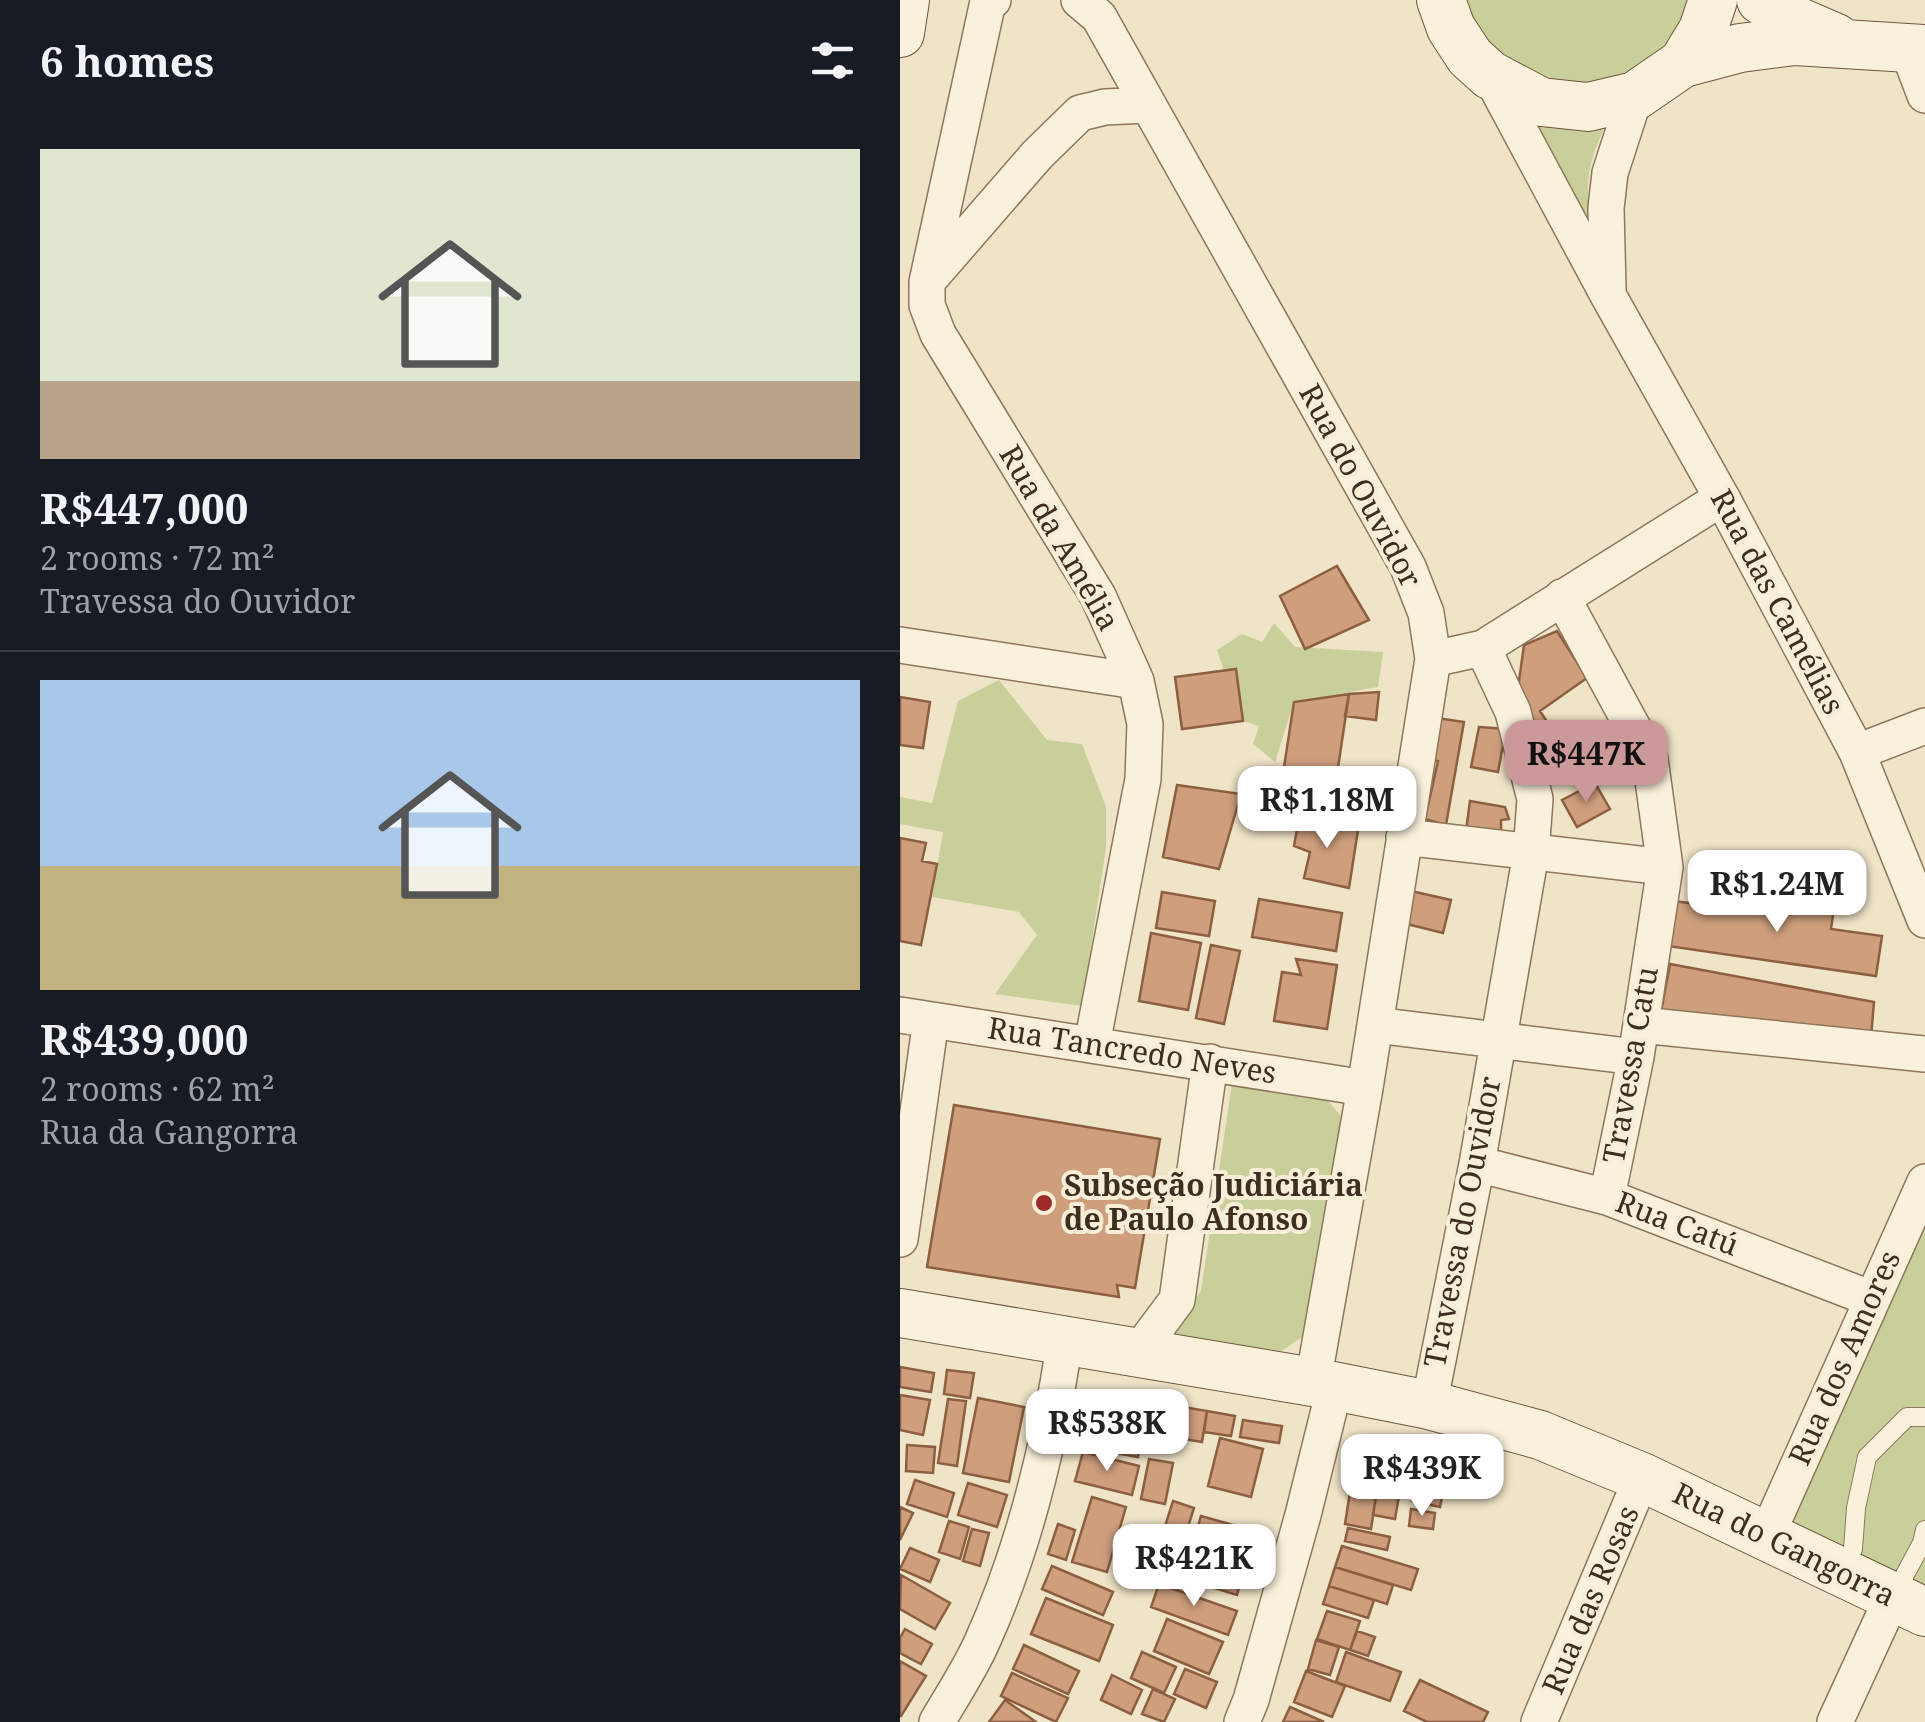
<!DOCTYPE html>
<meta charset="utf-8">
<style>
:root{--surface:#171b24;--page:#20242c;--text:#f1f3f6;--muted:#9ea1a6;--line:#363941;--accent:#cc999b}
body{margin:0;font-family:"Noto Serif",serif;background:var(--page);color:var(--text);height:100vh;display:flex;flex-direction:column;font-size:38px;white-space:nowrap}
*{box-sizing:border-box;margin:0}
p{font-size:32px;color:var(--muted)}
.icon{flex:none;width:55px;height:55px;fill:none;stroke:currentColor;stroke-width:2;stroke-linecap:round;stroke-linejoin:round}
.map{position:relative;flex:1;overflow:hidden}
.panel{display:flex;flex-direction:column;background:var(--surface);width:900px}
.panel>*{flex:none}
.price{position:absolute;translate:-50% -85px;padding:0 22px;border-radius:20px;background:#fff;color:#222;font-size:32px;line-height:65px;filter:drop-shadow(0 2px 5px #0008)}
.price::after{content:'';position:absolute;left:50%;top:60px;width:30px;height:22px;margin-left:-15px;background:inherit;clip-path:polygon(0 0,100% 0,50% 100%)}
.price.current{background:var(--accent);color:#111}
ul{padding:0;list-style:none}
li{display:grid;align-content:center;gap:20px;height:530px;padding:0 40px}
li+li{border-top:2px solid var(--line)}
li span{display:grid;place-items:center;height:310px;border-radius:0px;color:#555}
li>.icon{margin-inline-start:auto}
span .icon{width:180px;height:180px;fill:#fffc;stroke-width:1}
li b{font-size:42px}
h2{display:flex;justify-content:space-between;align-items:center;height:120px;padding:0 40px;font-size:42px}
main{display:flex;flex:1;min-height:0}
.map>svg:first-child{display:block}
.green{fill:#c9cf9b}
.building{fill:#cf9f7d;stroke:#8d5f41;stroke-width:2.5}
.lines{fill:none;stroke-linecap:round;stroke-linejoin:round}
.lane-casing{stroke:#8d765c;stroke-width:20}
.street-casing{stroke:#8d765c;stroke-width:38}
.secondary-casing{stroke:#6f573f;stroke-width:50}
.lane{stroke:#faf1dc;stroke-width:18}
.street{stroke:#faf1dc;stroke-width:35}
.secondary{stroke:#faf1dc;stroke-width:48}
.poi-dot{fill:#9e2a2b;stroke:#f7eed8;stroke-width:4}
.labels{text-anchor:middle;stroke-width:8;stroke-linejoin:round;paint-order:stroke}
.street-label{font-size:30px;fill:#3d2e20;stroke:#f7eed8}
.poi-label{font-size:30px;font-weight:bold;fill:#3d2e20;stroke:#f7eed8;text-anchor:start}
</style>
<main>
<section class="panel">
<h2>6 homes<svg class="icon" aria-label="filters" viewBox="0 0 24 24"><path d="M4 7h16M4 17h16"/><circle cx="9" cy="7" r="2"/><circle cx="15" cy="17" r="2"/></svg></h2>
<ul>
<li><span style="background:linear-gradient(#dfe7d0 75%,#b9a48a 0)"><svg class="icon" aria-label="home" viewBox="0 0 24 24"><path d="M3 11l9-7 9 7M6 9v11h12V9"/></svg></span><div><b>R$447,000</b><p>2 rooms · 72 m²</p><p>Travessa do Ouvidor</p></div></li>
<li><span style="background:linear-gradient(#a9c7e8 60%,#c2b280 0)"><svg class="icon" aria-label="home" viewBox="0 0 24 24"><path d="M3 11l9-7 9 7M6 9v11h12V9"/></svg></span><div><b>R$439,000</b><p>2 rooms · 62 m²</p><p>Rua da Gangorra</p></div></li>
</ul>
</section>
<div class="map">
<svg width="1025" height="1722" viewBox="0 0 1025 1722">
<rect width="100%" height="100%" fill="#f0e4c8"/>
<path class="green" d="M558 0H800C789 16 770 52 755 62 713 89 634 96 596 59 581 44 570 18 558 0Z
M620 105 710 115C685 169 684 183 693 243Z
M374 623 395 647 483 652 478 687 394 702 375 762 353 744 359 726 343 721 336 669 324 671 317 650 342 634 362 642Z
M99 680 147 740 182 744 206 807V848L182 1006 95 994 137 935 119 912 32 897 43 832 0 824V797L32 803 58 701Z
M332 1083 423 1095 441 1116 402 1337 380 1352 266 1338 301 1291Z
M1025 1211V1585L886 1522Z"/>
<path class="building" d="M437 566 469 620 405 649 380 596Z
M657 631 687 678 640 711 667 752 637 760 617 695 624 645Z
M336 669 343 721 282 729 275 677Z
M479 692 476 720 445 716 449 694Z
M449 694 435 788 382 780 394 702Z
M0 697 30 702 23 748 0 745Z
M537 718 564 722 546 825 525 819 538 761 529 760Z
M579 727 606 729 598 772 571 767Z
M695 783 710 809 677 827 662 800Z
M277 785 341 794 319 869 263 857Z
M394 790 462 801 458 830 390 817Z
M570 801 605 807 609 819 601 820V837L566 831Z
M399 818 458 830 449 888 404 878 410 852 394 846Z
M0 838 26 843 22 861 37 864 21 945 0 941Z
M511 891 551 900 543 933 503 923Z
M262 892 315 901 309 936 256 928Z
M883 893 935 900 931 929 982 936 976 976 768 946 774 901 880 916Z
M359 899 442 913 436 951 352 937Z
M251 933 301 943 288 1010 239 1001Z
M311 945 340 951 324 1024 296 1018Z
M396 959 437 965 427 1029 374 1021 382 972 401 975Z
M770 964 974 1002 971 1037 761 1011Z
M54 1105 260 1139 235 1288 217 1285 219 1297 27 1267Z
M0 1367 34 1373 31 1392 0 1387Z
M47 1370 74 1373 70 1398 44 1394Z
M0 1395 30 1400 23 1435 0 1430Z
M197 1397 246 1407 242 1427 194 1417Z
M78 1398 124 1407 109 1482 63 1473Z
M48 1399 66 1401 57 1466 38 1463Z
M253 1406 264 1407 261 1435 250 1433Z
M283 1407 307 1411 302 1442 278 1438Z
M307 1411 335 1416 331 1436 304 1432Z
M343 1420 382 1426 379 1443 340 1437Z
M193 1423 242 1432 238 1457 188 1448Z
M320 1438 363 1449 351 1497 308 1486Z
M458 1440 484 1444 471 1529 445 1524Z
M7 1445 35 1447 33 1473 6 1471Z
M183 1452 239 1466 232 1495 175 1481Z
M483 1452 506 1455 495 1519 473 1515Z
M521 1457 549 1462 540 1507 512 1501Z
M249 1459 273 1463 265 1504 241 1499Z
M15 1480 54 1493 47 1517 7 1504Z
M68 1483 107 1495 97 1527 58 1515Z
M192 1497 226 1507 207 1572 172 1562Z
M273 1501 294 1508 281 1549 260 1542Z
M0 1507 13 1513 0 1540Z
M511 1509 535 1513 533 1529 509 1526Z
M301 1516 365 1534 356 1565 292 1547Z
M49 1521 69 1527 60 1559 39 1552Z
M158 1524 175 1530 166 1560 148 1554Z
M448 1528 490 1537 487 1550 445 1541Z
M72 1529 89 1533 80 1566 63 1561Z
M229 1541 261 1549 255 1571 223 1562Z
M442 1546 518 1569 511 1590 435 1567Z
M10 1548 39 1560 30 1582 0 1569Z
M295 1555 344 1569 337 1595 288 1580Z
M152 1566 213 1592 203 1615 142 1589Z
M435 1567 493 1585 487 1604 429 1586Z
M1 1575 50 1603 35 1629 0 1609Z
M259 1584 337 1611 328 1635 251 1607Z
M429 1586 474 1600 468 1618 423 1604Z
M146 1598 213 1625 199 1661 131 1634Z
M427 1611 460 1621 450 1650 417 1639Z
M267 1619 323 1642 309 1674 254 1651Z
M5 1629 32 1644 21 1664 0 1653V1638Z
M457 1631 475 1637 468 1656 450 1650Z
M416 1640 439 1647 430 1675 408 1669Z
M124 1645 179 1671 168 1694 113 1669Z
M242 1652 276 1667 264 1693 231 1678Z
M446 1652 501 1672 490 1701 436 1682Z
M0 1661 26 1676 1 1716 0 1715Z
M285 1669 317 1682 306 1708 274 1694Z
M406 1671 445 1686 432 1717 394 1702Z
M112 1673 168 1698 156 1722 101 1696Z
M212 1675 242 1690 231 1714 201 1700Z
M520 1680 588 1712 583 1722H527L504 1711Z
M253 1689 275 1699 264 1722 242 1714Z
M105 1700 136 1722H89Z
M390 1707 424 1722H383Z"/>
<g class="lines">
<defs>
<path id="lane" d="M942 1573 953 1549 956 1508 967 1457 1007 1417H1025
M995 1593 1022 1543 1025 1530"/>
<path id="street" d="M93 0 87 6 27 282V305L38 334 198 596 236 681 245 724 243 779 192 1044
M179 0 199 17 508 567 526 613 533 659 465 1088 413 1382
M1008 50 1025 95
M590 75 708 295 822 498 957 752 1025 920
M31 277 137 155 180 113 205 107 246 105
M708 289 706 208 710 173 735 96
M662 597 750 759 765 867 736 1057 707 1197
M0 645 236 681
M533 659 583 648 822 498
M957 752 1025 726
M504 837 765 867
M0 1015 465 1088
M475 1025 736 1057
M741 1025 1025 1054
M577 1164 707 1197 972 1299
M0 1239 31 1020
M239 1351 277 1300 310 1062
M529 1405 577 1164 631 853 635 799 613 712 583 648
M867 1535 1025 1182
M37 1722C52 1696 70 1669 82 1642 125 1547 150 1442 165 1340
M342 1722 351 1700 403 1515 435 1386
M639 1722 742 1477
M935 1722 992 1598"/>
<path id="secondary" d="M541 0 551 28 570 57 590 75 641 102 688 107 735 96 783 63 803 30 813 0
M861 0 897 21 936 38
M0 33 5 0
M783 63 840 48 895 41 1025 49
M0 1313 413 1382 529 1405 640 1435 742 1477 1025 1612"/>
</defs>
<use href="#lane" class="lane-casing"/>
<use href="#street" class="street-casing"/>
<use href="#secondary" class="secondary-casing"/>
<use href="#lane" class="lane"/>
<use href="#street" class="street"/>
<use href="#secondary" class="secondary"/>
</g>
<circle class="poi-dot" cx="144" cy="1203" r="10"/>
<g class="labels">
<g class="street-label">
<text transform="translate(460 486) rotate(62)" y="10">Rua do Ouvidor</text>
<text transform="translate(159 538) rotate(60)" y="10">Rua da Amélia</text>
<text transform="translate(877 602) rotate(62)" y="10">Rua das Camélias</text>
<text transform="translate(232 1051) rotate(9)" y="10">Rua Tancredo Neves</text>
<text transform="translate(731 1065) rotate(-80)" y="10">Travessa Catu</text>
<text transform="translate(563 1222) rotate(-79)" y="10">Travessa do Ouvidor</text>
<text transform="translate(777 1224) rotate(21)" y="10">Rua Catú</text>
<text transform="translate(945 1358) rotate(-66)" y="10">Rua dos Amores</text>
<text transform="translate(884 1545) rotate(26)" y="10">Rua do Gangorra</text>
<text transform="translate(691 1600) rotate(-67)" y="10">Rua das Rosas</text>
</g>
<g class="poi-label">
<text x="164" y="1196">Subseção Judiciária<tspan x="164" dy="34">de Paulo Afonso</tspan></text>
</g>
</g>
</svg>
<b class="price current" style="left:686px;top:805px">R$447K</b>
<b class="price" style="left:427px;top:851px">R$1.18M</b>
<b class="price" style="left:877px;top:935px">R$1.24M</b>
<b class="price" style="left:207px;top:1474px">R$538K</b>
<b class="price" style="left:522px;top:1519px">R$439K</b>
<b class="price" style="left:294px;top:1609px">R$421K</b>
</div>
</main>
